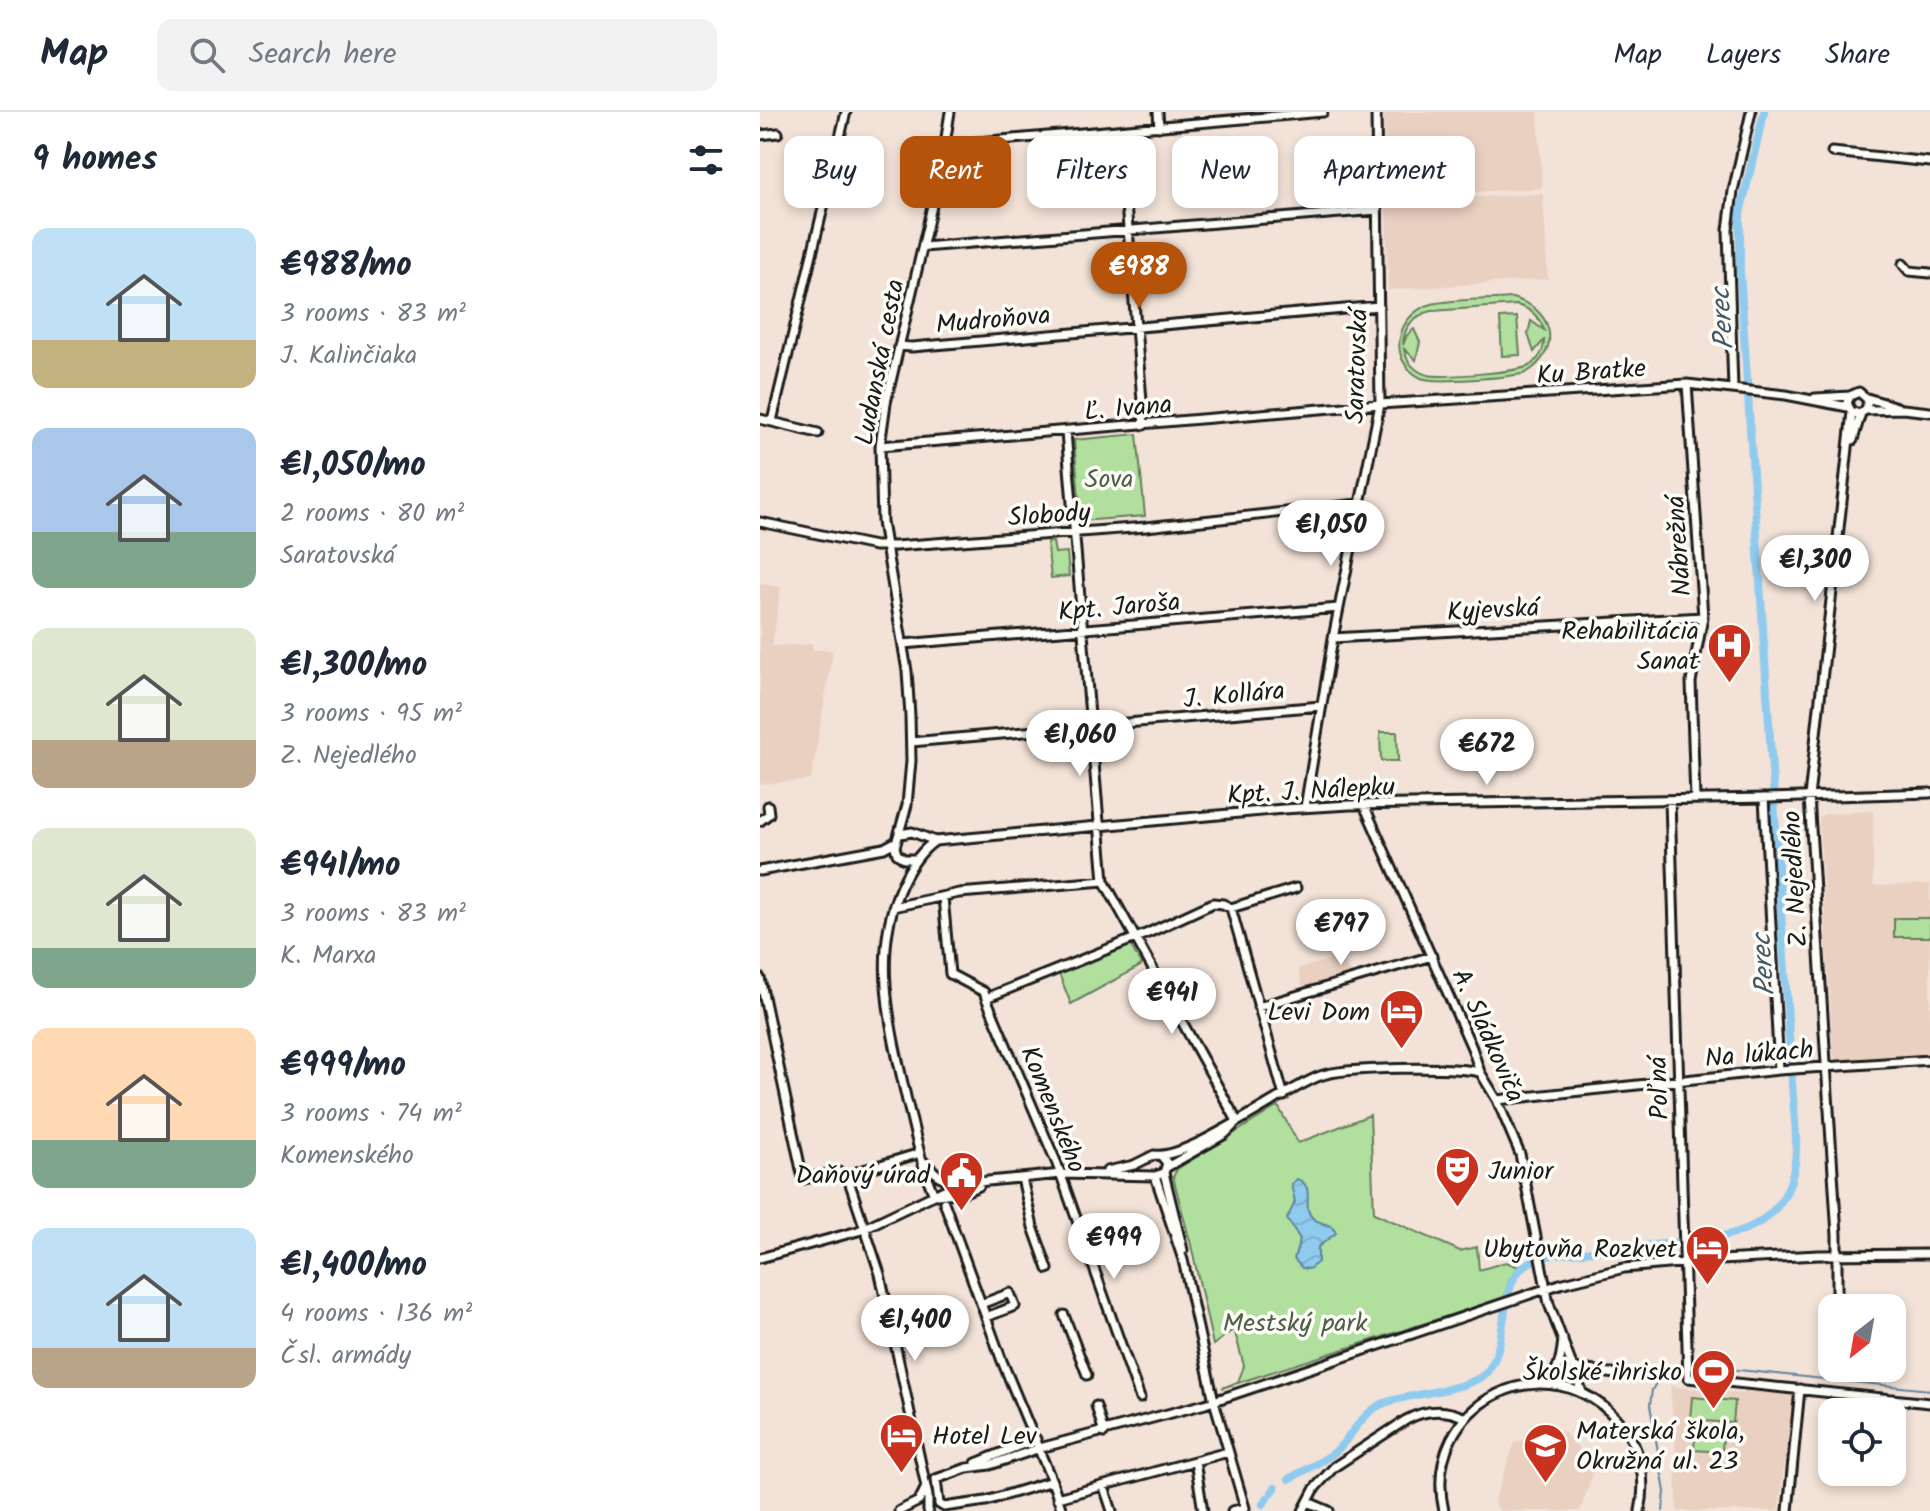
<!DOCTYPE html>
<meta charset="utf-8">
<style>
:root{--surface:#fff;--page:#f2f2f3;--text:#1f2937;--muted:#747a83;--line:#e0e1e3;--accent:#b45309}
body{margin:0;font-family:Kalam,sans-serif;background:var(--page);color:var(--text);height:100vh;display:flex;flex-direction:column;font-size:30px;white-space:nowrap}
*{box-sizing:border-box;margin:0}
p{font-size:26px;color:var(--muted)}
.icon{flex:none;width:44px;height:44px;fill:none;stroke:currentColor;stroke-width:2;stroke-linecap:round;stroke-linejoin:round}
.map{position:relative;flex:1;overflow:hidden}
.drawer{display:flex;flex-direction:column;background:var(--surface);width:760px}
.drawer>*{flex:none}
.top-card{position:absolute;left:24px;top:24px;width:760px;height:72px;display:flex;gap:16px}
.needle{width:52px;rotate:211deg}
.fabs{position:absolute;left:1058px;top:1182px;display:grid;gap:16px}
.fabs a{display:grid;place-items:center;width:88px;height:88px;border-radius:16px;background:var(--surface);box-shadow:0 4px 12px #0003;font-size:40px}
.price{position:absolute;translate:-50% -68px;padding:0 18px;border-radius:28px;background:#fff;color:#222;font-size:26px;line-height:52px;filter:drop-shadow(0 2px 4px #0008)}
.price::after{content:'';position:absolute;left:50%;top:48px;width:24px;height:18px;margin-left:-12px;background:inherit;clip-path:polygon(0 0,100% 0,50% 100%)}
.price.active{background:var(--accent);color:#fff}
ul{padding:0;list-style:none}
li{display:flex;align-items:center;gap:24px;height:200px;padding:0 32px}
li span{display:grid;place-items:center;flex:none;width:224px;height:160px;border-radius:16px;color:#555}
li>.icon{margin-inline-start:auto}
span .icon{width:96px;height:96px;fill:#fffc;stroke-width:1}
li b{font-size:34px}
h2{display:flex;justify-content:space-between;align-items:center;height:96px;padding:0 32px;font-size:34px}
.pill{padding:0 28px;border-radius:16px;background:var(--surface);box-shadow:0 4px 12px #0003;font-size:28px;line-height:72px}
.pill.active{background:var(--accent);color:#fff}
header{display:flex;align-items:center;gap:48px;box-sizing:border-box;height:112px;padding:0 40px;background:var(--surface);border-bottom:2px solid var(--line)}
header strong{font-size:38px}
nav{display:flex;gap:44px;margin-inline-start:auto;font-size:28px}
.search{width:560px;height:72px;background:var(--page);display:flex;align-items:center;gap:20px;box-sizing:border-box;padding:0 28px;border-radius:16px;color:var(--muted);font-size:30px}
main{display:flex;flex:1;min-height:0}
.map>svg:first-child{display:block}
.built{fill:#ead0c1}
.green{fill:#b0df9e;stroke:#667e5d;stroke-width:2;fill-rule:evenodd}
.water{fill:url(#water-waves);stroke:#61849b;stroke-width:2}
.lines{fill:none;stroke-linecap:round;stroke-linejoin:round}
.stream{stroke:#61849b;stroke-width:2}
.canal{stroke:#8fcaef;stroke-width:8}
.minor-casing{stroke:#1c1c1c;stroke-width:13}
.minor{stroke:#fdfcf7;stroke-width:7}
.labels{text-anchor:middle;stroke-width:7;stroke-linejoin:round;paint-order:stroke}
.street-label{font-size:26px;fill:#1c1c1c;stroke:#fdfcf7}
.park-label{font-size:26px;fill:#50604a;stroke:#fdfcf7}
.poi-label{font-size:26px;fill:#1c1c1c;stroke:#fdfcf7;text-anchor:end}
.water-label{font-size:28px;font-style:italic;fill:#445966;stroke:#fdfcf7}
</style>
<header>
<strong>Map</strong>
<div class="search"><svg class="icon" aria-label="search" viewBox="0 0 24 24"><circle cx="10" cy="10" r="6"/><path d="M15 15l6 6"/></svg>Search here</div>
<nav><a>Map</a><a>Layers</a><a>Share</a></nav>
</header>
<main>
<section class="drawer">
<h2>9 homes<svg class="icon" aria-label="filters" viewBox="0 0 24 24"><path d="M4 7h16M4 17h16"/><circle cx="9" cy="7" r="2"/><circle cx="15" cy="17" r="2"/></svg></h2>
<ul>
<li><span style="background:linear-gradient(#bfe0f5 70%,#c2b280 0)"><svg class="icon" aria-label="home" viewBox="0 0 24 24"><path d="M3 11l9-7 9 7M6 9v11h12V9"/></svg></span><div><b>€988/mo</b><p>3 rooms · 83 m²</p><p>J. Kalinčiaka</p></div></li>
<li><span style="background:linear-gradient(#a9c7e8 65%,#7fa58c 0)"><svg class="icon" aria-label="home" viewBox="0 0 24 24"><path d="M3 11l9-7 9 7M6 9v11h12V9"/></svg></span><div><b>€1,050/mo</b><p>2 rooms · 80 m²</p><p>Saratovská</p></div></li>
<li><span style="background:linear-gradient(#dfe7d0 70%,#b9a48a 0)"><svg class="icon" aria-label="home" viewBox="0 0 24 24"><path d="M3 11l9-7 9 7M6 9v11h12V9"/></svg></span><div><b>€1,300/mo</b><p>3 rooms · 95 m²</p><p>Z. Nejedlého</p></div></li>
<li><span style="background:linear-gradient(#dfe7d0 75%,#7fa58c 0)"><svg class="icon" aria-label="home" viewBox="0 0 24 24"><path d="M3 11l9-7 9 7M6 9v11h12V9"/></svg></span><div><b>€941/mo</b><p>3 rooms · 83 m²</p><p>K. Marxa</p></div></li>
<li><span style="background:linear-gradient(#ffd9b3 70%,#7fa58c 0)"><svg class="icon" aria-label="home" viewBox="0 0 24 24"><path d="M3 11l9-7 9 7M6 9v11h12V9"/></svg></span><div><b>€999/mo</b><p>3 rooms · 74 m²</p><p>Komenského</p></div></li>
<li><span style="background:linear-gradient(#bfe0f5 75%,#b9a48a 0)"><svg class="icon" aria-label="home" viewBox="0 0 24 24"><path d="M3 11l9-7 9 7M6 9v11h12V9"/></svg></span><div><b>€1,400/mo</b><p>4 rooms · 136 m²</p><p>Čsl. armády</p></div></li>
</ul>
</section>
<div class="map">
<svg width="1170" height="1399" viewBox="0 0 1170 1399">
<defs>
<pattern id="water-waves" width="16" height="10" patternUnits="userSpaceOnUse" patternTransform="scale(2)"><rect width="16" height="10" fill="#8fcaef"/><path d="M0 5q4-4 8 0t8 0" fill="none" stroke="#7badcc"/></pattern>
</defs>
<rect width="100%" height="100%" fill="#f2e2d7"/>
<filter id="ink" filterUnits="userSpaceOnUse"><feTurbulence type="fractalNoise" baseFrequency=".0125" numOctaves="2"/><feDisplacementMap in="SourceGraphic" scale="16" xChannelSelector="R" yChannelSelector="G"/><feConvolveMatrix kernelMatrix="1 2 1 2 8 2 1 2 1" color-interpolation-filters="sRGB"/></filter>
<g filter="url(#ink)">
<path class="built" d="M624 0H778L782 76 626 85Z
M783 82 788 167 628 178 626 89Z
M0 471 21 476 12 534 52 532 53 538H73L51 668 0 672Z
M1113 699V774L1170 772V943L1083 949 1076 948 1073 942 1059 706 1064 702Z
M579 845 591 862 543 876 538 857Z
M910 1274 983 1282 986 1277 1034 1282 1029 1349H1024L1019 1399H917L916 1344Z
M803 1319 835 1354 820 1399H740L734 1390 755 1330Z"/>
<path class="green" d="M752 186C794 196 803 238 766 261 750 265 675 272 661 266 626 249 636 201 672 192 695 187 728 188 752 186ZM757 193C771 197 779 204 784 218L771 209 768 222 774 240 784 228C784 238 779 248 769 254 757 260 682 266 668 263 655 260 646 249 644 237L656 248 660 230 654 217 647 223 643 233C643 215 654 203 672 199Z
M757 205 760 243 742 244 740 206Z
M377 322 385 404 321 409 314 328Z
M287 430H293L295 441 307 440 309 464 291 466Z
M620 620H637L638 649H621Z
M1134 806H1170V825H1134Z
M367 832 371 834 382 853 311 892 298 859Z
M518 994 538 1031 610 1003 614 1101 700 1139 717 1135 719 1158 746 1150 759 1155 750 1167 744 1186 462 1276 478 1270 484 1254 474 1217 453 1233 432 1137 413 1065 417 1057Z
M932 1285 975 1289 973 1311 930 1308Z
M935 1322 963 1325 962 1340 934 1338Z"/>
<path class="water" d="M537 1067C558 1075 539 1095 554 1107 559 1111 567 1112 573 1115L576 1121 558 1135V1150L549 1157 542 1156 534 1147 540 1127 527 1107 535 1090 531 1072Z"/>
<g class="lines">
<path class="stream" d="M931 1253 1170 1278
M903 1399 905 1380 890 1293 892 1278 899 1266 918 1252H925"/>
<path class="canal" d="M529 1367C544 1358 563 1350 576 1339 592 1324 601 1302 622 1292 647 1281 709 1279 726 1261 750 1234 737 1175 764 1154 783 1140 812 1141 834 1139 860 1136 887 1134 913 1131 964 1126 1019 1121 1033 1061 1040 1033 1033 999 1032 970L980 159V102L1004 0
M512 1380 515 1376
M503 1392 507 1386"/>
<defs>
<path id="minor" d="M398 0 399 15
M360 18 384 313
M0 23 18 21
M185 31 194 32 563 0
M1072 40 1170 50
M163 135 617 98
M1143 152 1149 159 1170 161
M139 234 152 235 619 194
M927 272 943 505 931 570 935 687
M973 277 968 118 973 79 991 0
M1055 286 1090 284 1099 280 1108 288 1106 298 1099 302 1091 299 1087 291 1090 284
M1107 286 1137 295
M1106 298 1143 297 1170 300
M0 307 58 321
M12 309 86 0
M306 320 344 769 477 1009
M1093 328 1101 301
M120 334 620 292 927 272 1026 283 1088 295
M0 410 115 434H135L386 415 599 392
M573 526 943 505
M143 532 579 496
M151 630 561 594
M1004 686 1019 958
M910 688 928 1266 1170 1291
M604 693 712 936 720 960 737 988 760 1042 789 1192 822 1280
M545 695 573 526 620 292 616 0
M0 709 9 702 8 694
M140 722 152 720 175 729 523 697 590 693 1008 686 1170 681
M156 747H144L137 742 135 735 147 693 151 649 150 604 147 559 122 410 120 334 126 291 182 51 190 0
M0 759 124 736 135 730
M183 785 190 862 224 880 226 886 297 1052 380 1286
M133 795 199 781 344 769
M471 796 524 984
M0 866 43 1067 79 1060 87 1063 160 1041
M226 886 388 821 453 791 463 792 471 796 536 776
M498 895 672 844
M737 988 1019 958 1170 948
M402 1045 407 1051 404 1061 423 1138
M163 1049 179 1064 197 1072
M407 1055 465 1022 473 1014
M347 1059 374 1053 394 1043C429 1048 522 978 560 964 582 955 695 954 720 960
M87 1063 120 1162 168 1384V1399
M395 1064 423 1148 454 1289 485 1396
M262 1066 273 1115 288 1157
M174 1083C161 1053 155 1020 147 989 131 918 110 841 142 772 150 755 160 739 175 729
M177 1083 205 1080 219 1074
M184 1090 242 1249 292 1369 302 1399
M0 1146 98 1119 197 1072 301 1062 395 1064 404 1061
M221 1192 250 1181 255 1194 226 1205
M1077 1196V1123L1049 685 1092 300
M304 1203 327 1263
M814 1256 862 1263
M782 1271C800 1262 801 1245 803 1227
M336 1294 344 1321
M435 1349 443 1399
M216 1351 276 1327
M292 1369 226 1389 184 1395 179 1392 176 1367 207 1356 230 1353 280 1336 445 1292 800 1172 864 1156 940 1149 1059 1143 1170 1142
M344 1375 352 1399
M297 1386 468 1340
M548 1390 569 1399
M139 1399 159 1389 165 1377
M472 1399 485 1396
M543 1399 555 1376 574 1355 646 1308C666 1297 685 1296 705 1306
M684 1399C659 1290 790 1226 861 1312 881 1336 887 1368 880 1399
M1028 1399 1040 1277"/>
</defs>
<use href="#minor" class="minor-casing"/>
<use href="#minor" class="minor"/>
</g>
</g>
<defs>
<symbol id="hospital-pin" viewBox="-11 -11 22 30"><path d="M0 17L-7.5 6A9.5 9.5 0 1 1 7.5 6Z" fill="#c8321e" stroke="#fdfcf7"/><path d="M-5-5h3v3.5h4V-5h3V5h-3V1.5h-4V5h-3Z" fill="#fff"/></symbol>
<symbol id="hotel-pin" viewBox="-11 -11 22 30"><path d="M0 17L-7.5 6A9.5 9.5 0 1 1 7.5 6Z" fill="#c8321e" stroke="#fdfcf7"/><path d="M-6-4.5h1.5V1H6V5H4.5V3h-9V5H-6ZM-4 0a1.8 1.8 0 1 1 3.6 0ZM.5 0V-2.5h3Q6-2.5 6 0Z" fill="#fff"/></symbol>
<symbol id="theatre-pin" viewBox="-11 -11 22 30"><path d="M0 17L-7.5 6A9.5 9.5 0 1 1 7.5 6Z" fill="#c8321e" stroke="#fdfcf7"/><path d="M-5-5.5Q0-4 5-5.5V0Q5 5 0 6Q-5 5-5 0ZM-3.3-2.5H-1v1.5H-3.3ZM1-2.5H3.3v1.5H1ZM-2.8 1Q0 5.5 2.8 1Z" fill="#fff"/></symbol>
<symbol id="civic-pin" viewBox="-11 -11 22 30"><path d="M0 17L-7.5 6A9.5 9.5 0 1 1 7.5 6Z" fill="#c8321e" stroke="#fdfcf7"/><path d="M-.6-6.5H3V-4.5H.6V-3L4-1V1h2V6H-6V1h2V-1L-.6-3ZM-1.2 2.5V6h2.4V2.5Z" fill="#fff"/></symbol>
<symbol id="stadium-pin" viewBox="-11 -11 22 30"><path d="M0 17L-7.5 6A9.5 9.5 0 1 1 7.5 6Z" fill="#c8321e" stroke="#fdfcf7"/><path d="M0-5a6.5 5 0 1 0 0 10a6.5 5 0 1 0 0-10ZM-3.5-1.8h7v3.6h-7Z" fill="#fff"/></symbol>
<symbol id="school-pin" viewBox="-11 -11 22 30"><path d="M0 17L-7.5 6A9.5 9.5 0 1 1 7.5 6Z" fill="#c8321e" stroke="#fdfcf7"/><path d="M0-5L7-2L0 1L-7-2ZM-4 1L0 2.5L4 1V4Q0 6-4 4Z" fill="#fff"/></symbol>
</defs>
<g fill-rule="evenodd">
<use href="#hospital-pin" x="944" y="508" width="51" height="69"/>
<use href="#hotel-pin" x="616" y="874" width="51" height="69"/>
<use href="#theatre-pin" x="672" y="1032" width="51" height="69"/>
<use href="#civic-pin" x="176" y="1036" width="51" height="69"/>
<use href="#hotel-pin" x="922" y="1110" width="51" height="69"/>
<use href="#stadium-pin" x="928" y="1234" width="51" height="69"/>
<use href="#hotel-pin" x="116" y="1298" width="51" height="69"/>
<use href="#school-pin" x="760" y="1308" width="51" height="69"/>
</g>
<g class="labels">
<g class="street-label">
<text transform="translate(233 207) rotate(-5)" y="9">Mudroňova</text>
<text transform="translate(119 250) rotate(-79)" y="9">Ludanská cesta</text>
<text transform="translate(596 254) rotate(-88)" y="9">Saratovská</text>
<text transform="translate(831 259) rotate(-4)" y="9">Ku Bratke</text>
<text transform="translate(368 295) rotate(-5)" y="9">Ľ. Ivana</text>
<text transform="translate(289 402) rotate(-4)" y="9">Slobody</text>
<text transform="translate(918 434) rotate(-94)" y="9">Nábrežná</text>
<text transform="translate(359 494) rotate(-5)" y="9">Kpt. Jaroša</text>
<text transform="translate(733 497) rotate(-3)" y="9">Kyjevská</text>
<text transform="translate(474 582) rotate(-5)" y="9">J. Kollára</text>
<text transform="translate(551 678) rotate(-3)" y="9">Kpt. J. Nálepku</text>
<text transform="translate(1034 767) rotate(-93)" y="9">Z. Nejedlého</text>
<text transform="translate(729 923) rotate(66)" y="9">A. Sládkoviča</text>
<text transform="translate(999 941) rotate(-5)" y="9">Na lúkach</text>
<text transform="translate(898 976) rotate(-92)" y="9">Poľná</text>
<text transform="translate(294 997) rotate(68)" y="9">Komenského</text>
</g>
<g class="park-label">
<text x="349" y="375">Sova</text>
<text x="535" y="1219">Mestský park</text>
</g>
<g class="poi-label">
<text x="939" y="527">Rehabilitácia<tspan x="939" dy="30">Sanat</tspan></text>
<text x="610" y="908">Levi Dom</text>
<text x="728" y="1067" text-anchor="start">Junior</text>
<text x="170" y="1071">Daňový úrad</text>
<text x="917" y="1145">Ubytovňa Rozkvet</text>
<text x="922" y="1268">Školské ihrisko</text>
<text x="816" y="1327" text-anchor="start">Materská škola,<tspan x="816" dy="30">Okružná ul. 23</tspan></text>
<text x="172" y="1332" text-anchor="start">Hotel Lev</text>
</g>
<g class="water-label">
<text transform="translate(961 207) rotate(-94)" y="10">Perec</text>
<text transform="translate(1002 853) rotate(-94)" y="10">Perec</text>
</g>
</g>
</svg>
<div class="fabs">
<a><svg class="needle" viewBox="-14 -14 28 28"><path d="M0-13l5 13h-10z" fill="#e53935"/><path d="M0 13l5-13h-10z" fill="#747a83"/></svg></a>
<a><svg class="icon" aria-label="locate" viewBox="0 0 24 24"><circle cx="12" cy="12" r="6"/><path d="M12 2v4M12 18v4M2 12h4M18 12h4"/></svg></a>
</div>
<b class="price active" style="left:379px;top:198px">€988</b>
<b class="price" style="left:571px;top:456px">€1,050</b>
<b class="price" style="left:1055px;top:491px">€1,300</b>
<b class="price" style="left:320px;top:666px">€1,060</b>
<b class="price" style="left:727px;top:675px">€672</b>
<b class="price" style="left:581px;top:855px">€797</b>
<b class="price" style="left:412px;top:924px">€941</b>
<b class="price" style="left:354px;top:1169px">€999</b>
<b class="price" style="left:155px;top:1251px">€1,400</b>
<div class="top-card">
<a class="pill">Buy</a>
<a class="pill active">Rent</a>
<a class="pill">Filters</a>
<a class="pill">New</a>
<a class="pill">Apartment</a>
</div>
</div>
</main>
